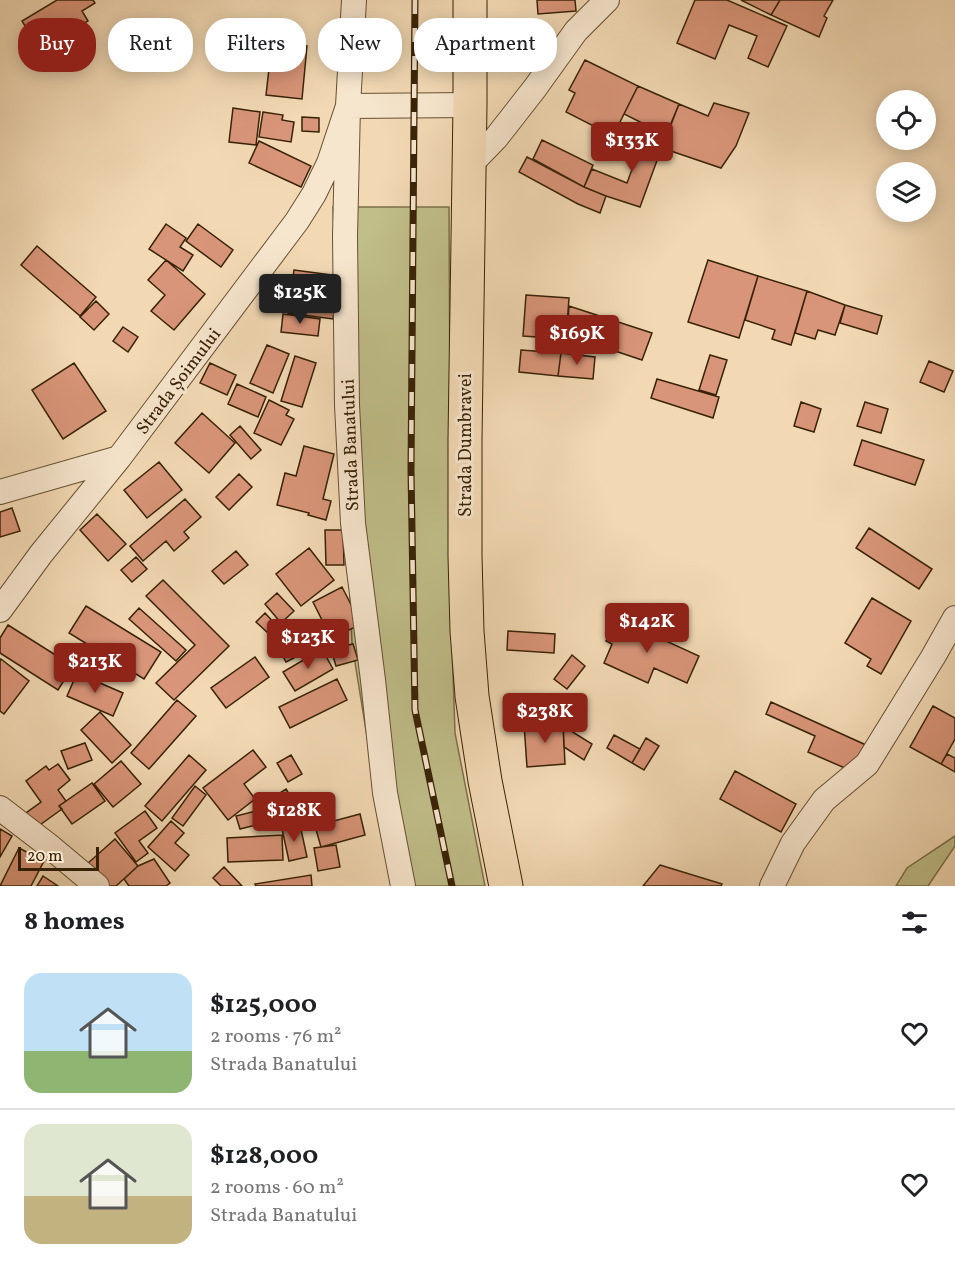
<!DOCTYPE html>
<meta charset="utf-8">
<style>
:root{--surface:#fff;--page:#f6f6f6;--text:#202124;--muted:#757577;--line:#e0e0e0;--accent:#8f2418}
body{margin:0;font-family:Vollkorn,serif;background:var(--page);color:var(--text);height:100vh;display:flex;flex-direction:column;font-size:22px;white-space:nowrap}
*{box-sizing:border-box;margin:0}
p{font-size:20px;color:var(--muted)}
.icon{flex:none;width:33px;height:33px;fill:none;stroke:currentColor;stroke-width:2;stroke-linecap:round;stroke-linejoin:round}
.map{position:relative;height:886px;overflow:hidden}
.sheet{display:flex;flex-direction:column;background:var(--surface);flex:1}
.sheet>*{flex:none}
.hud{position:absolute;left:18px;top:18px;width:600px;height:54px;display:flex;gap:12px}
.controls{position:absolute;left:876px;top:90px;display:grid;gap:12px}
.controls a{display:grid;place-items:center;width:60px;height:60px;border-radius:50%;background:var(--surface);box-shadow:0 3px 15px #0003;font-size:30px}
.scale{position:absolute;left:18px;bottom:15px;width:81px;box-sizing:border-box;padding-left:6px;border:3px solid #382206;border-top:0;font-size:16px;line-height:21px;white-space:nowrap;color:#382206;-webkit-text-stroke:4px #f7e6ce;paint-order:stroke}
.price{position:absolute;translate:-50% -51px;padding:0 14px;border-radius:6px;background:var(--accent);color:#fff;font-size:20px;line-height:39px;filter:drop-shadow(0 2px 3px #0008)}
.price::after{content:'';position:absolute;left:50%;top:36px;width:18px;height:14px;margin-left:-9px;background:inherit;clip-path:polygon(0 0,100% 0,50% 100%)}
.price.active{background:#222;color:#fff}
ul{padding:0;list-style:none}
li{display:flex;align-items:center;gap:18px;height:150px;padding:0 24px}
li+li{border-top:2px solid var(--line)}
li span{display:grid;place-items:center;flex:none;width:168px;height:120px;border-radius:18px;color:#555}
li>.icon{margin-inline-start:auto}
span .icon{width:72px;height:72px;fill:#fffc;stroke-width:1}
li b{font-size:26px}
h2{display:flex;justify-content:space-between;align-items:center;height:72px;padding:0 24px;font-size:26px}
.tag{padding:0 21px;border-radius:24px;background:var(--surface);box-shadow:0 3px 15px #0003;font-size:21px;line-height:54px}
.tag.active{background:var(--accent);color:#fff}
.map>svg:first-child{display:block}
.green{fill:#c0be89;stroke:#7c7048;stroke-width:1.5}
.building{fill:#d99579;stroke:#382206;stroke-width:1.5}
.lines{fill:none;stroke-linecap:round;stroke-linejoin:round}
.minor-casing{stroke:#665032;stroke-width:26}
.primary-casing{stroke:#382206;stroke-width:35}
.minor{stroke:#f7e6ce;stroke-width:24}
.primary{stroke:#f2d9b4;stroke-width:33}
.rail-casing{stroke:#382206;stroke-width:7}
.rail{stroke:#f7e6ce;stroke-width:4.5;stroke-dasharray:14;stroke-linecap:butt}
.labels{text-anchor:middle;stroke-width:6;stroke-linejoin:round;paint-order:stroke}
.street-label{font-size:18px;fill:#382206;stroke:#f7e6ce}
</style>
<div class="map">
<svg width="955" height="886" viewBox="0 0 955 886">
<rect width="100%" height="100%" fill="#f2d9b4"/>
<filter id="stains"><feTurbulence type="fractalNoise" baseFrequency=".00333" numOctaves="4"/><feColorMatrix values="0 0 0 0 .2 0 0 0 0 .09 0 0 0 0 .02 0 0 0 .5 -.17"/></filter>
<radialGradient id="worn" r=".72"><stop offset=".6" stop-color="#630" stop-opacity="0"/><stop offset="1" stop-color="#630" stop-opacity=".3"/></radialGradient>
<path class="green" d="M333 207H449L451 615 455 733 485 886H406L375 786 352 644Z
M955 836V846L928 886H896L907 868Z"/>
<path class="building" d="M57 0H93L95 3 82 11 88 21 66 34 74 46 47 62 22 21Z
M537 0H575L576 11 538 14Z
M695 0H727L787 26 768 67 748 58 757 36 729 25 715 59 677 43Z
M741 0H780L771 15Z
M780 0H833L824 16 827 18 819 37 771 15Z
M272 42 307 46 302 99 266 95Z
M585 60 638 86 613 136 566 112 575 93 569 90Z
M638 86 679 104 667 133 648 126 624 114Z
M714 103 749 113 736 146 721 168 662 148 679 104 708 116Z
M233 108 260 112 256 145 229 142Z
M263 112 283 115 282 120 294 122 291 142 259 137Z
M302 117 319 118V132L302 131Z
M648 126 667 133 640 207 606 196 584 187 592 169 627 183Z
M542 140 593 165 584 187 533 159Z
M259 141 311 166 301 187 249 163Z
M527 157 584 187 606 196 600 213 578 204 519 172Z
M166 224 186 238 180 247 193 255 183 271 149 249Z
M198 224 233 250 221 267 186 241Z
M37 246 96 297 80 316 21 265Z
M166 260 205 294 174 330 151 311 165 295 148 280Z
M708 260 758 276 739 338 688 322Z
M294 270 339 276 333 319 288 313Z
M758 276 807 291 791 345 772 339 775 330 745 320Z
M269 283 281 290 273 304 261 296Z
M807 291 845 305 835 335 818 330 815 339 795 333Z
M526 295 569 298 566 339 523 336Z
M96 301 109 314 94 330 80 317Z
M845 305 882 316 877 334 840 323Z
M569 306 652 333 642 360 567 335Z
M283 314 320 319 318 336 281 332Z
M123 327 138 337 128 352 113 341Z
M267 345 289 354 273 393 250 383Z
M521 350 561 353 558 376 519 372Z
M561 353 595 357 593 379 558 376Z
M710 355 727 360 716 395 699 390Z
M295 356 316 363 302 407 281 401Z
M929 361 953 371 944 392 920 382Z
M74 363 106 411 63 439 32 390Z
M210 363 236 375 227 395 200 383Z
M657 379 719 397 713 418 651 398Z
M237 384 266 397 258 417 228 404Z
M269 400 289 410 286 415 294 419 281 445 254 433Z
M801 402 821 409 814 432 794 426Z
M865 402 888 409 881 433 857 426Z
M202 413 235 443 209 473 175 443Z
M240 426 261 450 251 459 230 435Z
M862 440 924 460 915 485 854 465Z
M304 446 334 454 323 499 331 501 326 520 308 515 309 513 277 505 285 473 296 476Z
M159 462 182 490 147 518 124 490Z
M239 474 252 487 229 510 216 497Z
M185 499 201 517 184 532 189 538 174 551 166 541 143 561 130 546Z
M12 508 20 531 0 537V512Z
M97 514 126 544 108 561 80 530Z
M869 528 932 569 919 589 856 548Z
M325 530H343L344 565H326Z
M309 548 334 580 301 606 276 574Z
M236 551 248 565 224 584 212 571Z
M136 557 147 569 132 582 121 570Z
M163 580 229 646 174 700 156 683 195 645 146 596Z
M342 587 361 624 286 662 277 645 323 622 313 602Z
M277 593 294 611 281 623 265 604Z
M872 598 911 621 881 674 867 666 871 659 845 643Z
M86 606 161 652 144 679 69 633Z
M139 608 186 650 176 661 129 619Z
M265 613 276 625 268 633 256 622Z
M616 618 699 656 687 683 654 668 648 683 604 663 612 644 606 641Z
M8 625 73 666 58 690 0 653V638Z
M508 631 555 634 554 653 507 650Z
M353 644 358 660 336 666 331 649Z
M322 649 333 669 295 691 283 672Z
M572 655 585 666 567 689 554 679Z
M255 657 269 677 226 708 211 688Z
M1 659 29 681 4 714 0 711V661Z
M77 673 123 693 113 716 67 696Z
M337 679 347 700 290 728 279 707Z
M177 700 196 716 149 769 131 753Z
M771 702 866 745 854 772 808 752 815 736 766 714Z
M933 706 955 718V739L941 764 910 747Z
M100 712 131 745 112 763 81 730Z
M563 722 565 764 527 767 524 724Z
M563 726 592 744 584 760 564 747Z
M614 735 640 749 632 763 607 748Z
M646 738 659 746 644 770 632 763Z
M85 743 92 760 68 769 61 751Z
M253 750 266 767 244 784 255 799 228 820 203 788Z
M947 754 955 758V772L941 764Z
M189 755 206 770 162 821 145 806Z
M291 755 302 774 288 782 277 763Z
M121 761 141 784 113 807 94 784Z
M58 764 70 780 58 790 66 801 59 806 62 809 37 827 26 813 41 802 26 781 46 766 49 770Z
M735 771 796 804 781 832 720 799Z
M92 783 105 801 72 824 59 806Z
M195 786 206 795 183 826 172 818Z
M286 789 297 807 271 823 260 806Z
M145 811 157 828 139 841 148 853 136 862 115 833Z
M256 811 260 824 240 829 236 816Z
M360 814 365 835 321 847 315 826Z
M171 821 184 833 175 843 189 855 175 871 148 847Z
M300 825 307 857 289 861 282 829Z
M0 829 12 836 0 857Z
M282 835 283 860 228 862 227 838Z
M115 839 138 866 116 886H106L87 864Z
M336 845 340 867 318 871 314 848Z
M19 848 44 861 31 886H0Z
M154 859 170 883 166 886H129L124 879 138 866Z
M660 865 722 884 721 886H643Z
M224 867 242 886H221L213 878Z
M311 875 312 886H256L255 884Z
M43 876 58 886H37Z"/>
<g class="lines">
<defs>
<path id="minor" d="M354 0 348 106 345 236 347 405 353 523 373 680 385 793 403 886
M469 166 496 138 535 88 576 31 607 0
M0 492 119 458
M0 610 41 554 119 458 297 221 314 194 329 163 348 106 470 105
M0 808 48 845 97 886
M772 886 793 843 824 800 867 764 933 657 955 618"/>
<path id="primary" d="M470 0V105L465 439V556L467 631 472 696 485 781 506 886"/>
</defs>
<use href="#minor" class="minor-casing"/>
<use href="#primary" class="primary-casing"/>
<use href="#minor" class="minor"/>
<use href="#primary" class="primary"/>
<defs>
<path id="rail" d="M415 0 411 470 415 710 452 886"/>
</defs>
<use href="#rail" class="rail-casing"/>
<use href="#rail" class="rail"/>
</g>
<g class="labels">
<g class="street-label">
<text transform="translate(178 381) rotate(-53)" y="6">Strada Șoimului</text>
<text transform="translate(350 445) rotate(-92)" y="6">Strada Banatului</text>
<text transform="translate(465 445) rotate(-90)" y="6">Strada Dumbravei</text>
</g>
</g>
<rect width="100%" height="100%" filter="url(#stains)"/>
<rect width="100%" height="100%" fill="url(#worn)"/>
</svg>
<div class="controls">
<a><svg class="icon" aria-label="locate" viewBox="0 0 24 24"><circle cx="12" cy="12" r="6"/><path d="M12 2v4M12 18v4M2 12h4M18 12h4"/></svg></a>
<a><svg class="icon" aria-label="layers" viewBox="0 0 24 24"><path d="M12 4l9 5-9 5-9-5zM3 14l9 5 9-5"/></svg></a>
</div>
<div class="scale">20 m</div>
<b class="price" style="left:632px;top:173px">$133K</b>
<b class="price active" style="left:300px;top:325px">$125K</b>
<b class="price" style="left:577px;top:366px">$169K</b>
<b class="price" style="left:647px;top:654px">$142K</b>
<b class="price" style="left:308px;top:670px">$123K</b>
<b class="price" style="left:95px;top:694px">$213K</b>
<b class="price" style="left:545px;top:744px">$238K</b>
<b class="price" style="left:294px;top:843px">$128K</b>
<div class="hud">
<a class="tag active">Buy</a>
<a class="tag">Rent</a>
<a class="tag">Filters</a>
<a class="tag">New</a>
<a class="tag">Apartment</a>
</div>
</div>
<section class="sheet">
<h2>8 homes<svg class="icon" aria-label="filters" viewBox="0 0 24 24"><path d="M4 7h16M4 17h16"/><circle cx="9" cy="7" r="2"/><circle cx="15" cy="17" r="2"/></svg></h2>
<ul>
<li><span style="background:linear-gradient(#bfe0f5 65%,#8fb573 0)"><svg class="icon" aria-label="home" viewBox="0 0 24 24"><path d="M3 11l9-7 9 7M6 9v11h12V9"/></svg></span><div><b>$125,000</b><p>2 rooms · 76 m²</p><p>Strada Banatului</p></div><svg class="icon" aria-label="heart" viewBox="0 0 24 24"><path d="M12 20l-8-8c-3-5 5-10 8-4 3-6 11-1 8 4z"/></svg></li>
<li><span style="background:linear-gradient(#dfe7d0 60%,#c2b280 0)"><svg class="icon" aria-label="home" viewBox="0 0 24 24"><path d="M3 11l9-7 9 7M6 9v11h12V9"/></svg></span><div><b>$128,000</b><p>2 rooms · 60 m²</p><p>Strada Banatului</p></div><svg class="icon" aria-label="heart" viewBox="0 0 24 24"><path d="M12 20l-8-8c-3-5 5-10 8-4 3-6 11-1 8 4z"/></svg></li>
</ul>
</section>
